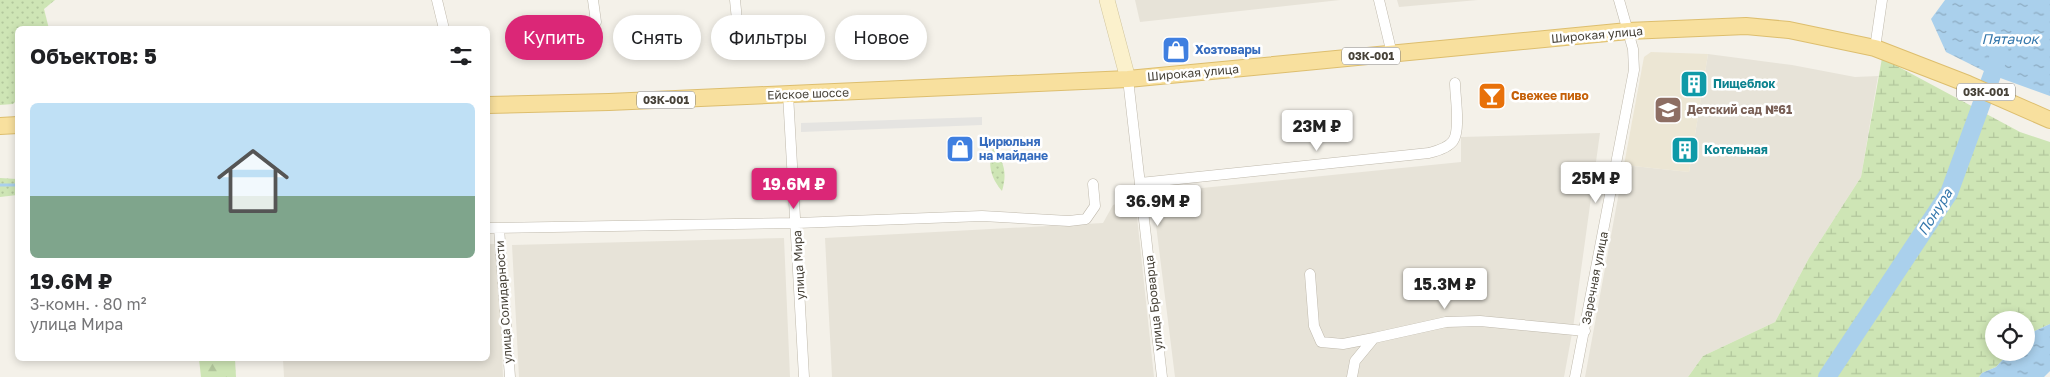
<!DOCTYPE html>
<html lang="ru">
<meta charset="utf-8">
<style>
:root{--surface:#fff;--page:#f6f6f6;--text:#202124;--muted:#757577;--accent:#db2777}
body{margin:0;font-family:"Golos Text",sans-serif;background:var(--page);color:var(--text);height:100vh;display:flex;flex-direction:column;font-size:19px;white-space:nowrap}
*{box-sizing:border-box;margin:0}
p{font-size:16px;color:var(--muted)}
.icon{flex:none;width:28px;height:28px;fill:none;stroke:currentColor;stroke-width:2;stroke-linecap:round;stroke-linejoin:round}
.map{position:relative;flex:1;overflow:hidden}
.details{position:absolute;left:15px;top:26px;width:475px;height:335px;display:flex;flex-direction:column;background:var(--surface);border-radius:8px;box-shadow:0 2px 8px #0003}
.details>*{flex:none}
.top-card{position:absolute;left:505px;top:15px;width:475px;height:45px;display:flex;gap:10px}
.tools{position:absolute;left:1985px;top:311px;display:grid;gap:10px}
.tools a{display:grid;place-items:center;width:50px;height:50px;border-radius:50%;background:var(--surface);box-shadow:0 2px 8px #0003;font-size:25px}
.price{position:absolute;translate:-50% -42px;padding:0 11px;border-radius:5px;background:#fff;color:#222;font-size:16px;line-height:32px;filter:drop-shadow(0 1px 2px #0008)}
.price::after{content:'';position:absolute;left:50%;top:30px;width:15px;height:11px;margin-left:-8px;background:inherit;clip-path:polygon(0 0,100% 0,50% 100%)}
.price.current{background:var(--accent);color:#fff}
ul{padding:0;list-style:none}
li{display:grid;align-content:center;gap:10px;height:265px;padding:0 15px}
li span{display:grid;place-items:center;height:155px;border-radius:8px;color:#555}
li>.icon{margin-inline-start:auto}
span .icon{width:90px;height:90px;fill:#fffc;stroke-width:1}
li b{font-size:21px}
h2{display:flex;justify-content:space-between;align-items:center;height:60px;padding:0 15px;font-size:21px}
.tag{padding:0 18px;border-radius:22px;background:var(--surface);box-shadow:0 2px 8px #0003;font-size:18px;line-height:45px}
.tag.current{background:var(--accent);color:#fff}
.map>svg:first-child{display:block}
.residential{fill:#e7e3d8}
.commercial{fill:#f4e8d6}
.education{fill:#ece6d4}
.grass{fill:url(#grass-dots)}
.forest{fill:url(#forest-firs)}
.wetland{fill:url(#wetland-marsh)}
.parking{fill:#e5e4e1}
.water{fill:url(#water-ripples)}
.lines{fill:none;stroke-linecap:round;stroke-linejoin:round}
.stream{stroke:#aad0ec;stroke-width:3}
.river{stroke:#aad0ec;stroke-width:18}
.street-casing{stroke:#bfb9ac;stroke-width:11}
.secondary-casing{stroke:#d0c49c;stroke-width:16}
.primary-casing{stroke:#ddbe6e;stroke-width:18}
.street{stroke:#fff;stroke-width:10}
.secondary{stroke:#fbf1cc;stroke-width:15}
.primary{stroke:#f8e09e;stroke-width:16}
.labels{text-anchor:middle;stroke-width:5;stroke-linejoin:round;paint-order:stroke}
.shield{fill:#fff;stroke:#7e7b74;stroke-width:1}
.shield-label{font-size:11px;font-weight:bold;fill:#474238}
.street-label{font-size:12px;fill:#474238;stroke:#fff}
.shop-label{font-size:12px;font-weight:bold;fill:#366cbe;stroke:#fff;text-anchor:start}
.culture-label{font-size:12px;font-weight:bold;fill:#0d838f;stroke:#fff;text-anchor:start}
.food-label{font-size:12px;font-weight:bold;fill:#c56008;stroke:#fff;text-anchor:start}
.education-label{font-size:12px;font-weight:bold;fill:#785e54;stroke:#fff;text-anchor:start}
.water-label{font-size:14px;font-style:italic;fill:#3779ad;stroke:#fff}
</style>
<div class="map">
<svg width="2050" height="377" viewBox="0 0 2050 377">
<defs>
<pattern id="grass-dots" width="8" height="8" patternUnits="userSpaceOnUse" patternTransform="scale(1.25)"><rect width="8" height="8" fill="#cee5b5"/><path d="M2 2h.1M6 6h.1" fill="none" stroke="#b2c69c" stroke-width="1.8" stroke-linecap="round"/></pattern>
<pattern id="forest-firs" width="22" height="20" patternUnits="userSpaceOnUse" patternTransform="scale(1.25)"><rect width="22" height="20" fill="#cee5b5"/><path d="M5 1l3.5 6h-7zM16 11l3.5 6h-7z" fill="#b2c69c"/></pattern>
<pattern id="wetland-marsh" width="20" height="14" patternUnits="userSpaceOnUse" patternTransform="scale(1.25)"><rect width="20" height="14" fill="#cee5b5"/><path d="M1 5h8M5 5V1M11 12h8M15 12V8" fill="none" stroke="#b2c69c"/></pattern>
<pattern id="water-ripples" width="26" height="14" patternUnits="userSpaceOnUse" patternTransform="scale(1.25)"><rect width="26" height="14" fill="#aad0ec"/><path d="M2 4q2-2 4 0t4 0M15 11q2-2 4 0t4 0" fill="none" stroke="#8caac0"/></pattern>
</defs>
<rect width="100%" height="100%" fill="#f4f1e9"/>
<path class="residential" d="M1135 0H1340L1140 22Z
M1397 0H1478L1399 7Z
M1708 54 1792 65 1855 77 1878 76 1861 177 1809 258 1775 322 1703 356 1688 377H1585L1624 165 1689 172Z
M1600 133 1573 328 1564 377H1175L1152 193 1461 162V137Z
M1135 198 1154 377H832L825 238 1103 223 1113 205Z
M784 238 790 377H519L512 245Z
M488 244H498L503 377H284L283 359H488Z"/>
<path class="commercial" d="M489 155V217H488V156Z"/>
<path class="education" d="M1651 52 1708 54 1689 172 1624 165 1644 57Z"/>
<path class="grass" d="M0 0H55L44 9 49 29H18L17 100 13 104 0 105Z
M993 148C1005 162 1007 174 1002 191 991 178 987 165 993 148Z
M0 178 17 179V195L0 197Z"/>
<path class="forest" d="M199 359H235L236 377H201Z"/>
<path class="wetland" d="M1882 58 2020 132 2050 142V324L2026 335V320H1994V352L2009 353 1996 367 1982 373 1979 377H1688L1703 356 1775 322 1809 258 1861 177Z"/>
<path class="parking" d="M982 117V125L801 132V123Z"/>
<path class="water" d="M1945 0H2050V96L1992 75 1946 52 1931 19Z
M2050 324V371L2044 377H1979L1982 373 1996 367 2009 353 2026 352V335Z"/>
<g class="lines">
<path class="stream" d="M0 185H18"/>
<path class="river" d="M1827 377 1949 193 2000 53"/>
<defs>
<path id="street" d="M437 0 444 29
M593 0 596 22
M735 0 737 20
M1379 0 1392 54
M1875 48 1882 0
M1128 79 1162 377
M788 94 804 377
M1140 183 1429 153C1437 151 1448 148 1453 141 1461 130 1455 96 1455 83
M488 228 797 223 982 216 1069 221 1086 219 1095 206 1093 184
M499 228 510 377
M1310 274 1314 326 1321 342 1343 344 1374 338
M1352 377 1355 361 1374 338 1446 322 1480 321 1585 331
M1575 377 1634 70 1633 49 1619 0"/>
<path id="secondary" d="M1107 0 1128 79"/>
<path id="primary" d="M488 105 609 102 1128 79 1628 31 1746 26 1789 30 1875 48 1968 84 2050 120
M0 126 18 125"/>
</defs>
<use href="#street" class="street-casing"/>
<use href="#secondary" class="secondary-casing"/>
<use href="#primary" class="primary-casing"/>
<use href="#street" class="street"/>
<use href="#secondary" class="secondary"/>
<use href="#primary" class="primary"/>
</g>
<defs>
<symbol id="shop-square" viewBox="-11 -11 22 22"><rect x="-9" y="-9" width="18" height="18" rx="4" fill="#3f7fe0" stroke="#fff"/><path d="M-5-2.5h2.3a2.7 3.5 0 0 1 5.4 0H5L5.5 6h-11ZM-1.5-2.5h3a1.5 2.3 0 0 0-3 0Z" fill="#fff"/></symbol>
<symbol id="building-square" viewBox="-11 -11 22 22"><rect x="-9" y="-9" width="18" height="18" rx="4" fill="#0f9aa8" stroke="#fff"/><path d="M-4-6H4V6H1V3H-1V6H-4ZM-2.5-4.3h1.7v1.8h-1.7ZM.8-4.3h1.7v1.8H.8ZM-2.5-1h1.7V.8h-1.7ZM.8-1h1.7V.8H.8Z" fill="#fff"/></symbol>
<symbol id="bar-square" viewBox="-11 -11 22 22"><rect x="-9" y="-9" width="18" height="18" rx="4" fill="#e8710a" stroke="#fff"/><path d="M-6-5H6L.8 .8V4.5H3.5V6h-7V4.5H-.8V.8Z" fill="#fff"/></symbol>
<symbol id="school-square" viewBox="-11 -11 22 22"><rect x="-9" y="-9" width="18" height="18" rx="4" fill="#8d6e63" stroke="#fff"/><path d="M0-5L7-2L0 1L-7-2ZM-4 1L0 2.5L4 1V4Q0 6-4 4Z" fill="#fff"/></symbol>
</defs>
<g fill-rule="evenodd">
<use href="#shop-square" x="1160" y="34" width="32" height="32"/>
<use href="#building-square" x="1678" y="68" width="32" height="32"/>
<use href="#bar-square" x="1476" y="80" width="32" height="32"/>
<use href="#school-square" x="1652" y="94" width="32" height="32"/>
<use href="#shop-square" x="944" y="133" width="32" height="32"/>
<use href="#building-square" x="1669" y="134" width="32" height="32"/>
</g>
<g class="labels">
<g class="shield">
<rect x="1342" y="47.5" width="58" height="17" rx="4"/>
<rect x="1957" y="83.5" width="58" height="17" rx="4"/>
<rect x="637" y="91.5" width="58" height="17" rx="4"/>
</g>
<g class="shield-label">
<text x="1371" y="60">03К-001</text>
<text x="1986" y="96">03К-001</text>
<text x="666" y="104">03К-001</text>
</g>
<g class="street-label">
<text transform="translate(1597 35) rotate(-5)" y="4">Широкая улица</text>
<text transform="translate(1193 73) rotate(-5)" y="4">Широкая улица</text>
<text transform="translate(808 94) rotate(-2)" y="4">Ейское шоссе</text>
<text transform="translate(799 265) rotate(-93)" y="4">улица Мира</text>
<text transform="translate(1595 278) rotate(-79)" y="4">Заречная улица</text>
<text transform="translate(504 302) rotate(-94)" y="4">улица Солидарности</text>
<text transform="translate(1154 303) rotate(-96)" y="4">улица Броварца</text>
</g>
<g class="shop-label">
<text x="1195" y="54">Хозтовары</text>
<text x="979" y="146">Цирюльня<tspan x="979" dy="14">на майдане</tspan></text>
</g>
<g class="culture-label">
<text x="1713" y="88">Пищеблок</text>
<text x="1704" y="154">Котельная</text>
</g>
<g class="food-label">
<text x="1511" y="100">Свежее пиво</text>
</g>
<g class="education-label">
<text x="1687" y="114">Детский сад №61</text>
</g>
<g class="water-label">
<text x="2010" y="44">Пятачок</text>
<text transform="translate(1935 212) rotate(-58)" y="5">Понура</text>
</g>
</g>
</svg>
<div class="tools">
<a><svg class="icon" aria-label="locate" viewBox="0 0 24 24"><circle cx="12" cy="12" r="6"/><path d="M12 2v4M12 18v4M2 12h4M18 12h4"/></svg></a>
</div>
<b class="price" style="left:1317px;top:152px">23M ₽</b>
<b class="price" style="left:1596px;top:204px">25M ₽</b>
<b class="price current" style="left:794px;top:210px">19.6M ₽</b>
<b class="price" style="left:1158px;top:227px">36.9M ₽</b>
<b class="price" style="left:1445px;top:310px">15.3M ₽</b>
<div class="top-card">
<a class="tag current">Купить</a>
<a class="tag">Снять</a>
<a class="tag">Фильтры</a>
<a class="tag">Новое</a>
</div>
<section class="details">
<h2>Объектов: 5<svg class="icon" aria-label="filters" viewBox="0 0 24 24"><path d="M4 7h16M4 17h16"/><circle cx="9" cy="7" r="2"/><circle cx="15" cy="17" r="2"/></svg></h2>
<ul>
<li><span style="background:linear-gradient(#bfe0f5 60%,#7fa58c 0)"><svg class="icon" aria-label="home" viewBox="0 0 24 24"><path d="M3 11l9-7 9 7M6 9v11h12V9"/></svg></span><div><b>19.6M ₽</b><p>3-комн. · 80 m²</p><p>улица Мира</p></div></li>
</ul>
</section>
</div>
